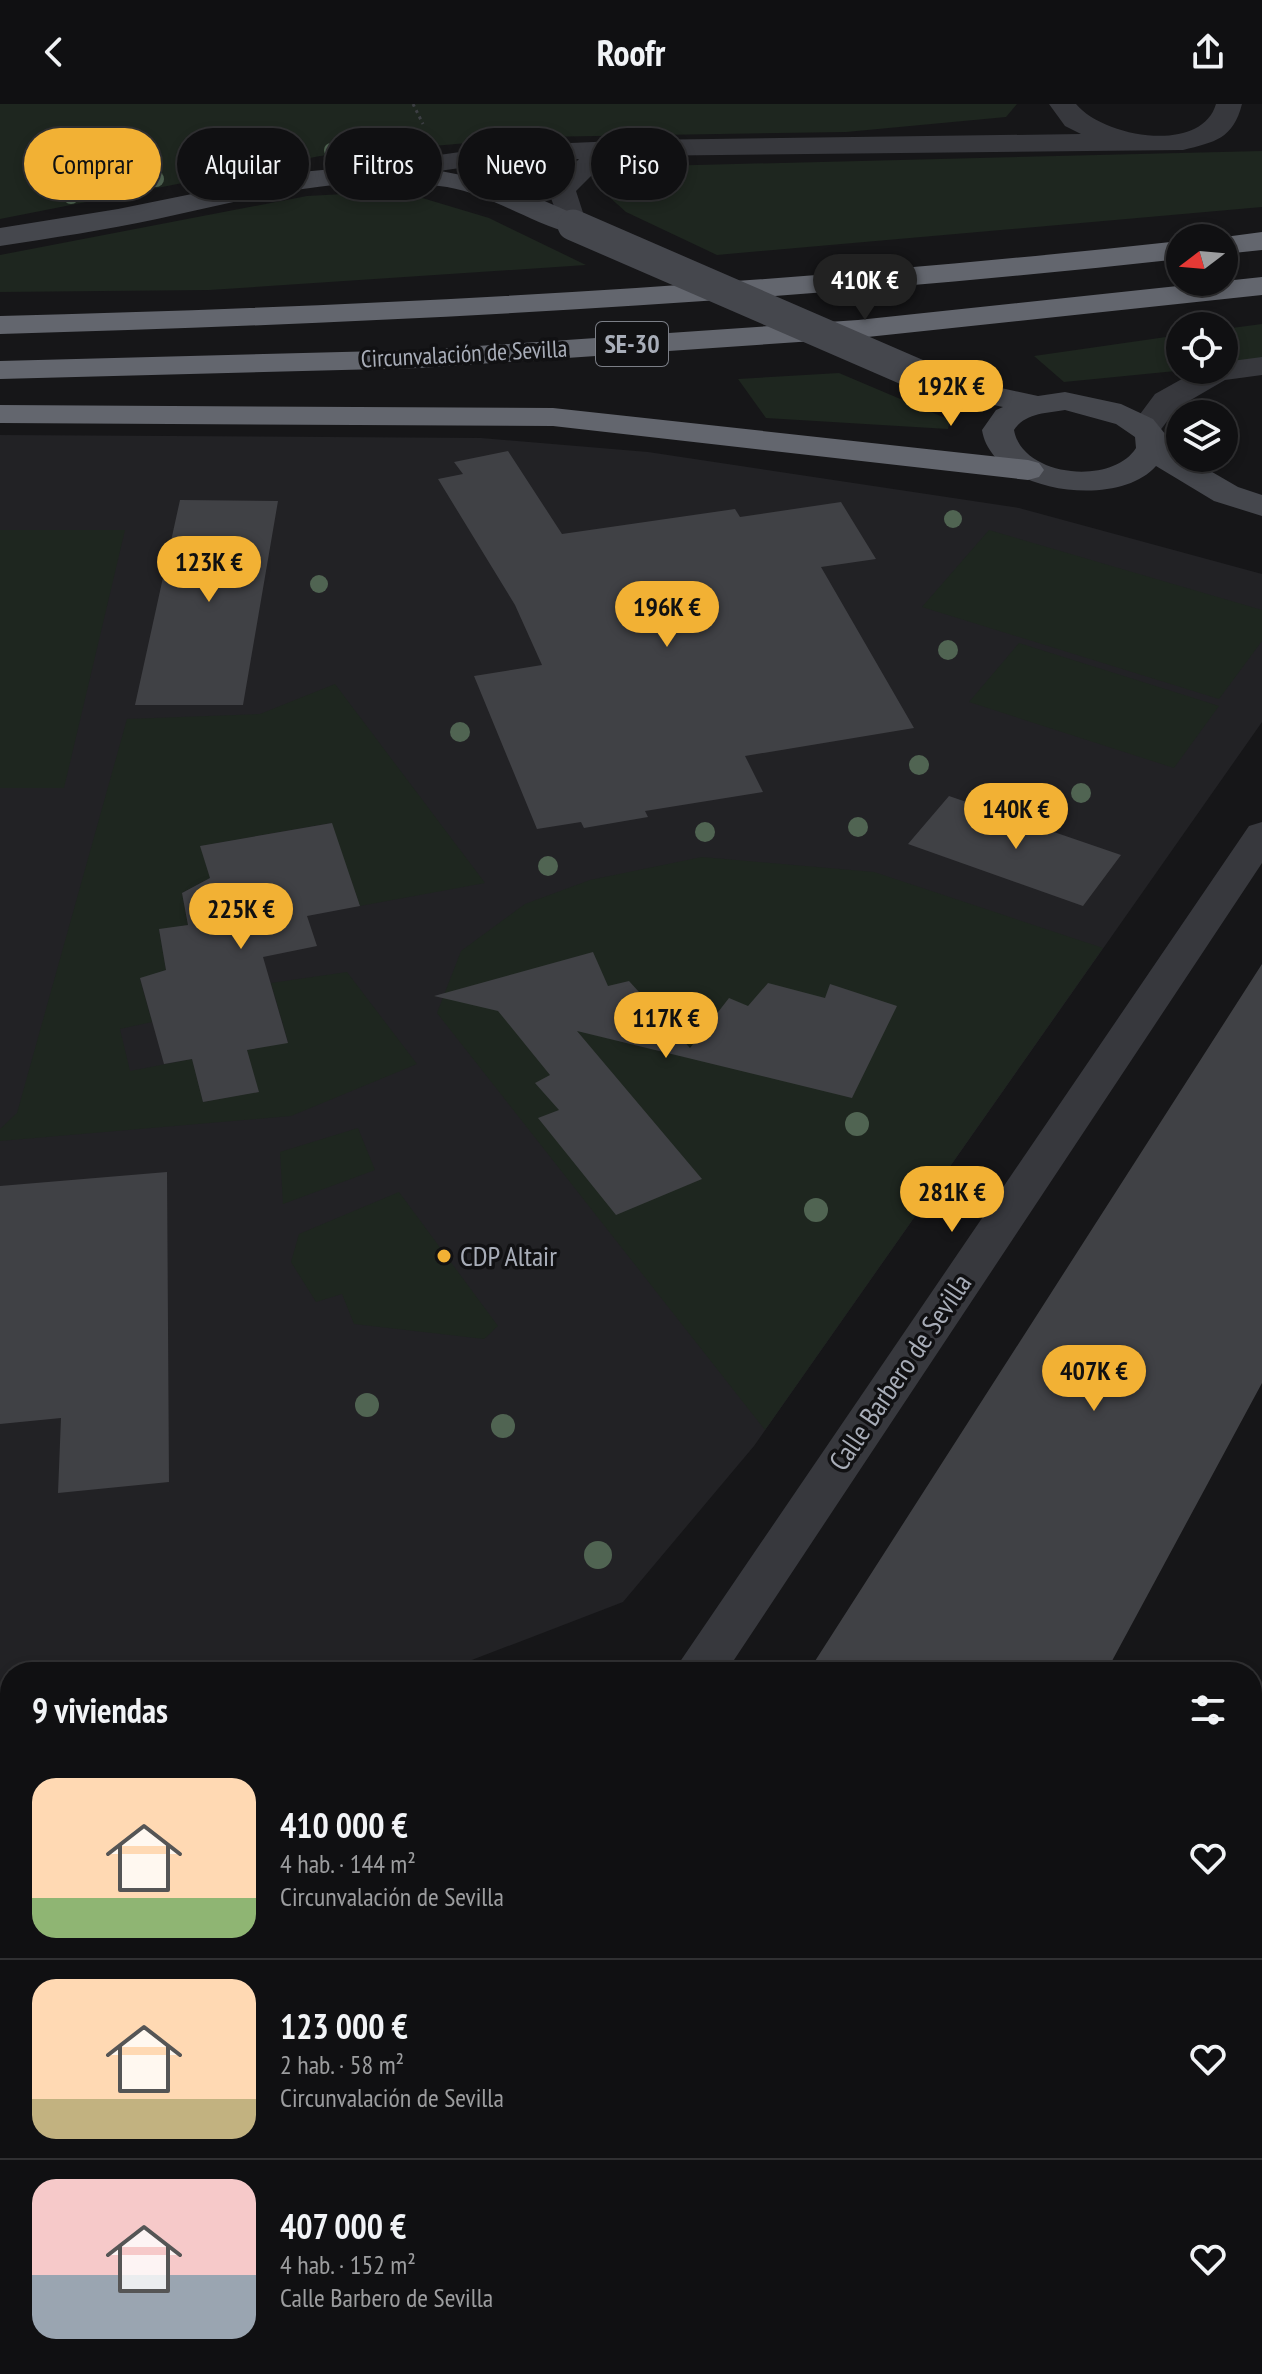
<!DOCTYPE html>
<html lang="es">
<meta charset="utf-8">
<style>
:root{--surface:#101012;--page:#19191b;--text:#f1f3f6;--muted:#9c9d9f;--line:#303032;--accent:#f2b134}
body{margin:0;font-family:"PT Sans Narrow",sans-serif;background:var(--page);color:var(--text);height:100vh;display:flex;flex-direction:column;font-size:30px;white-space:nowrap}
*{box-sizing:border-box;margin:0}
p{font-size:26px;color:var(--muted)}
.icon{flex:none;width:44px;height:44px;fill:none;stroke:currentColor;stroke-width:2;stroke-linecap:round;stroke-linejoin:round}
.map{position:relative;flex:1;overflow:hidden}
.drawer{position:absolute;left:0px;top:1558px;width:1262px;height:712px;display:flex;flex-direction:column;background:var(--surface);border-radius:32px 32px 0 0;box-shadow:0 4px 12px #0003,0 0 0 2px var(--line)}
.drawer>*{flex:none}
.banner{position:absolute;left:24px;top:24px;width:800px;height:72px;display:flex;gap:16px}
.needle{width:52px;rotate:254deg}
.tools{position:absolute;left:1166px;top:120px;display:grid;gap:16px}
.tools a{display:grid;place-items:center;width:72px;height:72px;border-radius:50%;background:var(--surface);box-shadow:0 4px 12px #0003,0 0 0 2px var(--line);font-size:40px}
.price{position:absolute;translate:-50% -68px;padding:0 18px;border-radius:28px;background:var(--accent);color:#111;font-size:26px;line-height:52px;filter:drop-shadow(0 2px 4px #0008)}
.price::after{content:'';position:absolute;left:50%;top:48px;width:24px;height:18px;margin-left:-12px;background:inherit;clip-path:polygon(0 0,100% 0,50% 100%)}
.price.current{background:#222;color:#fff}
ul{padding:0;list-style:none}
li{display:flex;align-items:center;gap:24px;height:200px;padding:0 32px}
li+li{border-top:2px solid var(--line)}
li span{display:grid;place-items:center;flex:none;width:224px;height:160px;border-radius:24px;color:#555}
li>.icon{margin-inline-start:auto}
span .icon{width:96px;height:96px;fill:#fffc;stroke-width:1}
li b{font-size:34px}
h2{display:flex;justify-content:space-between;align-items:center;height:96px;padding:0 32px;font-size:34px}
.pill{padding:0 28px;border-radius:36px;background:var(--surface);box-shadow:0 4px 12px #0003,0 0 0 2px var(--line);font-size:28px;line-height:72px}
.pill.current{background:var(--accent);color:#111}
header{display:flex;justify-content:space-between;align-items:center;height:104px;padding:0 32px;background:var(--surface);font-size:36px;font-weight:700}
.map>svg:first-child{display:block}
.built{fill:#222225}
.green{fill:#1e261f}
.building{fill:#404145}
.lines{fill:none;stroke-linecap:round;stroke-linejoin:round}
.path{stroke:#3d3f44;stroke-width:3;stroke-dasharray:3 4;stroke-linecap:butt}
.street{fill:#37383d;fill-rule:evenodd}
.secondary{fill:#45474d;fill-rule:evenodd}
.highway{fill:#63666e;fill-rule:evenodd}
.secondary-bridge{stroke:#45474d;stroke-width:31}
.tree{fill:#506452}
.poi-dot{fill:#f2b134;stroke:#111113;stroke-width:3}
.labels{text-anchor:middle;stroke-width:7;stroke-linejoin:round;paint-order:stroke}
.far-street-label{font-size:24px;fill:#a8adb8;stroke:#111113}
.shield{fill:#111113;stroke:#7b7e86;stroke-width:2}
.shield-label{font-size:26px;font-weight:bold;fill:#a8adb8}
.poi-label{font-size:28px;fill:#a8adb8;stroke:#111113;text-anchor:start}
.street-label{font-size:28px;fill:#a8adb8;stroke:#111113}
</style>
<header><svg class="icon" aria-label="back" viewBox="0 0 24 24"><path d="M15 5l-7 7 7 7"/></svg>Roofr<svg class="icon" aria-label="share" viewBox="0 0 24 24"><path d="M12 15V3M7 8l5-5 5 5M5 13v7h14v-7"/></svg></header>
<div class="map">
<svg width="1262" height="2270" viewBox="0 0 1262 2270">
<rect width="100%" height="100%" fill="#161618"/>
<path class="built" d="M0 331 481 334 648 348 1019 404 1262 470V618L754 1342 623 1498 451 1564 424 1568H10V1625L0 1627Z"/>
<path class="green" d="M0 0H1017L1006 13 846 28 536 33 320 52 0 115Z
M1262 47V103L717 151 626 108 607 91 621 75 658 62Z
M399 87 489 114 586 161 209 186 0 188V151L307 92Z
M1262 220V256L1224 261V225Z
M1180 231V266H1186L1064 278 1034 252Z
M839 269 950 316 948 325 766 314 738 275Z
M0 426H125L64 684H0Z
M989 426 1262 506V537L1219 595 922 503Z
M1019 539 1219 602 1174 664 969 598Z
M335 580 485 779 360 802 331 719 201 742 210 774 182 789 188 821 159 826 166 866 140 875 152 918 120 925 130 967 192 955 203 998 258 988 247 946 288 938 271 879 347 868 417 960 291 1012 0 1037V1025L17 1009 127 615 260 610Z
M702 753 874 768 1103 844 765 1326 437 909 461 847 525 800 590 776Z
M358 1024 375 1066 283 1100 280 1048Z
M399 1088 498 1222 484 1235 354 1220 342 1190 316 1198 291 1158 299 1130Z"/>
<path class="building" d="M508 347 562 430 735 405 740 413 841 398 876 455 821 463 914 624 745 652 763 688 645 707 648 713 584 724 581 718 537 725 474 572 542 561 515 501 438 375 463 370 454 358Z
M180 396 278 397 243 601H135Z
M949 692 1121 751 1083 802 908 740Z
M332 719 360 802 307 812 317 842 263 853 288 939 247 946 259 988 203 998 192 955 164 960 140 874 166 866 159 825 188 821 182 789 210 774 200 742Z
M593 848 608 882 629 877 690 944 729 894 748 902 768 879 825 894 830 880 897 902 852 994 577 927 702 1075 616 1111 538 1014 559 1006 535 979 550 971 498 907 434 892Z
M1262 860V1279L1106 1568H808Z
M167 1068 169 1378 58 1389 61 1314 0 1320V1082Z"/>
<g class="lines">
<path class="path" d="M413 0 423 20"/>
<path class="street" d="M1049 0H1076C1103 33 1201 51 1216 0H1242C1233 35 1215 38 1183 46L633 52 595 68 576 87 587 121 583 127 573 130 563 127 548 86 579 55 502 58 369 77 359 75 355 69 359 63 369 61 502 42 639 36 1081 30 1065 22Z
M1262 253V271L1225 276 1177 304 1156 332 1145 334 1134 332 1129 325 1155 290 1198 266H1224V258Z
M1262 718V759L726 1568H673L1249 722Z
M1262 1624V1686L1252 1689V1628Z
M10 1681V1727L0 1729V1683Z"/>
<path class="secondary" d="M376 61C440 63 497 76 556 102 567 107 580 111 587 121L583 127 573 130C530 119 492 91 447 83 349 67 252 94 157 115 105 126 52 134 0 142V124L118 105 301 68Z
M937 270 1038 292 1065 288 1121 300 1153 315 1166 331 1168 342 1180 350V354H1188L1238 383 1262 391V412L1214 397 1156 362C1118 406 992 389 982 326L996 306 1003 303 926 286 922 279 926 272ZM1065 306 1116 320 1135 333 1136 344C1112 382 1022 373 1014 326 1025 309 1047 309 1065 306Z"/>
<path class="highway" d="M1262 128V146L1224 150V134H1217Z
M1180 137V155C788 198 395 219 0 230V212C395 202 788 180 1180 137Z
M1262 173V191L858 234 420 264 0 275V257L420 246 858 216Z
M0 301 553 304 1028 356 1039 359 1044 366 1039 373 1028 376 553 322 0 319Z"/>
<path class="secondary-bridge" d="M573 121 937 279"/>
</g>
<g class="tree">
<circle cx="331" cy="46" r="7"/>
<circle cx="249" cy="59" r="8"/>
<circle cx="156" cy="75" r="8"/>
<circle cx="71" cy="92" r="8"/>
<circle cx="953" cy="415" r="9"/>
<circle cx="319" cy="480" r="9"/>
<circle cx="948" cy="546" r="10"/>
<circle cx="460" cy="628" r="10"/>
<circle cx="919" cy="661" r="10"/>
<circle cx="1081" cy="689" r="10"/>
<circle cx="858" cy="723" r="10"/>
<circle cx="705" cy="728" r="10"/>
<circle cx="548" cy="762" r="10"/>
<circle cx="857" cy="1020" r="12"/>
<circle cx="816" cy="1106" r="12"/>
<circle cx="367" cy="1301" r="12"/>
<circle cx="503" cy="1322" r="12"/>
<circle cx="598" cy="1451" r="14"/>
</g>
<circle class="poi-dot" cx="444" cy="1152" r="8"/>
<g class="labels">
<g class="far-street-label">
<text transform="translate(464 250) rotate(-3)" y="8">Circunvalación de Sevilla</text>
</g>
<rect class="shield" x="596" y="218" width="72" height="44" rx="6"/>
<g class="shield-label">
<text x="632" y="249">SE-30</text>
</g>
<g class="poi-label">
<text x="460" y="1162">CDP Altair</text>
</g>
<g class="street-label">
<text transform="translate(900 1268) rotate(-56)" y="10">Calle Barbero de Sevilla</text>
</g>
</g>
</svg>
<div class="tools">
<a><svg class="needle" viewBox="-14 -14 28 28"><path d="M0-13l5 13h-10z" fill="#e53935"/><path d="M0 13l5-13h-10z" fill="#9c9d9f"/></svg></a>
<a><svg class="icon" aria-label="locate" viewBox="0 0 24 24"><circle cx="12" cy="12" r="6"/><path d="M12 2v4M12 18v4M2 12h4M18 12h4"/></svg></a>
<a><svg class="icon" aria-label="layers" viewBox="0 0 24 24"><path d="M12 4l9 5-9 5-9-5zM3 14l9 5 9-5"/></svg></a>
</div>
<b class="price current" style="left:865px;top:218px">410K €</b>
<b class="price" style="left:951px;top:324px">192K €</b>
<b class="price" style="left:209px;top:500px">123K €</b>
<b class="price" style="left:667px;top:545px">196K €</b>
<b class="price" style="left:1016px;top:747px">140K €</b>
<b class="price" style="left:241px;top:847px">225K €</b>
<b class="price" style="left:666px;top:956px">117K €</b>
<b class="price" style="left:952px;top:1130px">281K €</b>
<b class="price" style="left:1094px;top:1309px">407K €</b>
<div class="banner">
<a class="pill current">Comprar</a>
<a class="pill">Alquilar</a>
<a class="pill">Filtros</a>
<a class="pill">Nuevo</a>
<a class="pill">Piso</a>
</div>
<section class="drawer">
<h2>9 viviendas<svg class="icon" aria-label="filters" viewBox="0 0 24 24"><path d="M4 7h16M4 17h16"/><circle cx="9" cy="7" r="2"/><circle cx="15" cy="17" r="2"/></svg></h2>
<ul>
<li><span style="background:linear-gradient(#ffd9b3 75%,#8fb573 0)"><svg class="icon" aria-label="home" viewBox="0 0 24 24"><path d="M3 11l9-7 9 7M6 9v11h12V9"/></svg></span><div><b>410 000 €</b><p>4 hab. · 144 m²</p><p>Circunvalación de Sevilla</p></div><svg class="icon" aria-label="heart" viewBox="0 0 24 24"><path d="M12 20l-8-8c-3-5 5-10 8-4 3-6 11-1 8 4z"/></svg></li>
<li><span style="background:linear-gradient(#ffd9b3 75%,#c2b280 0)"><svg class="icon" aria-label="home" viewBox="0 0 24 24"><path d="M3 11l9-7 9 7M6 9v11h12V9"/></svg></span><div><b>123 000 €</b><p>2 hab. · 58 m²</p><p>Circunvalación de Sevilla</p></div><svg class="icon" aria-label="heart" viewBox="0 0 24 24"><path d="M12 20l-8-8c-3-5 5-10 8-4 3-6 11-1 8 4z"/></svg></li>
<li><span style="background:linear-gradient(#f6c9c9 60%,#9aa5b1 0)"><svg class="icon" aria-label="home" viewBox="0 0 24 24"><path d="M3 11l9-7 9 7M6 9v11h12V9"/></svg></span><div><b>407 000 €</b><p>4 hab. · 152 m²</p><p>Calle Barbero de Sevilla</p></div><svg class="icon" aria-label="heart" viewBox="0 0 24 24"><path d="M12 20l-8-8c-3-5 5-10 8-4 3-6 11-1 8 4z"/></svg></li>
</ul>
</section>
</div>
